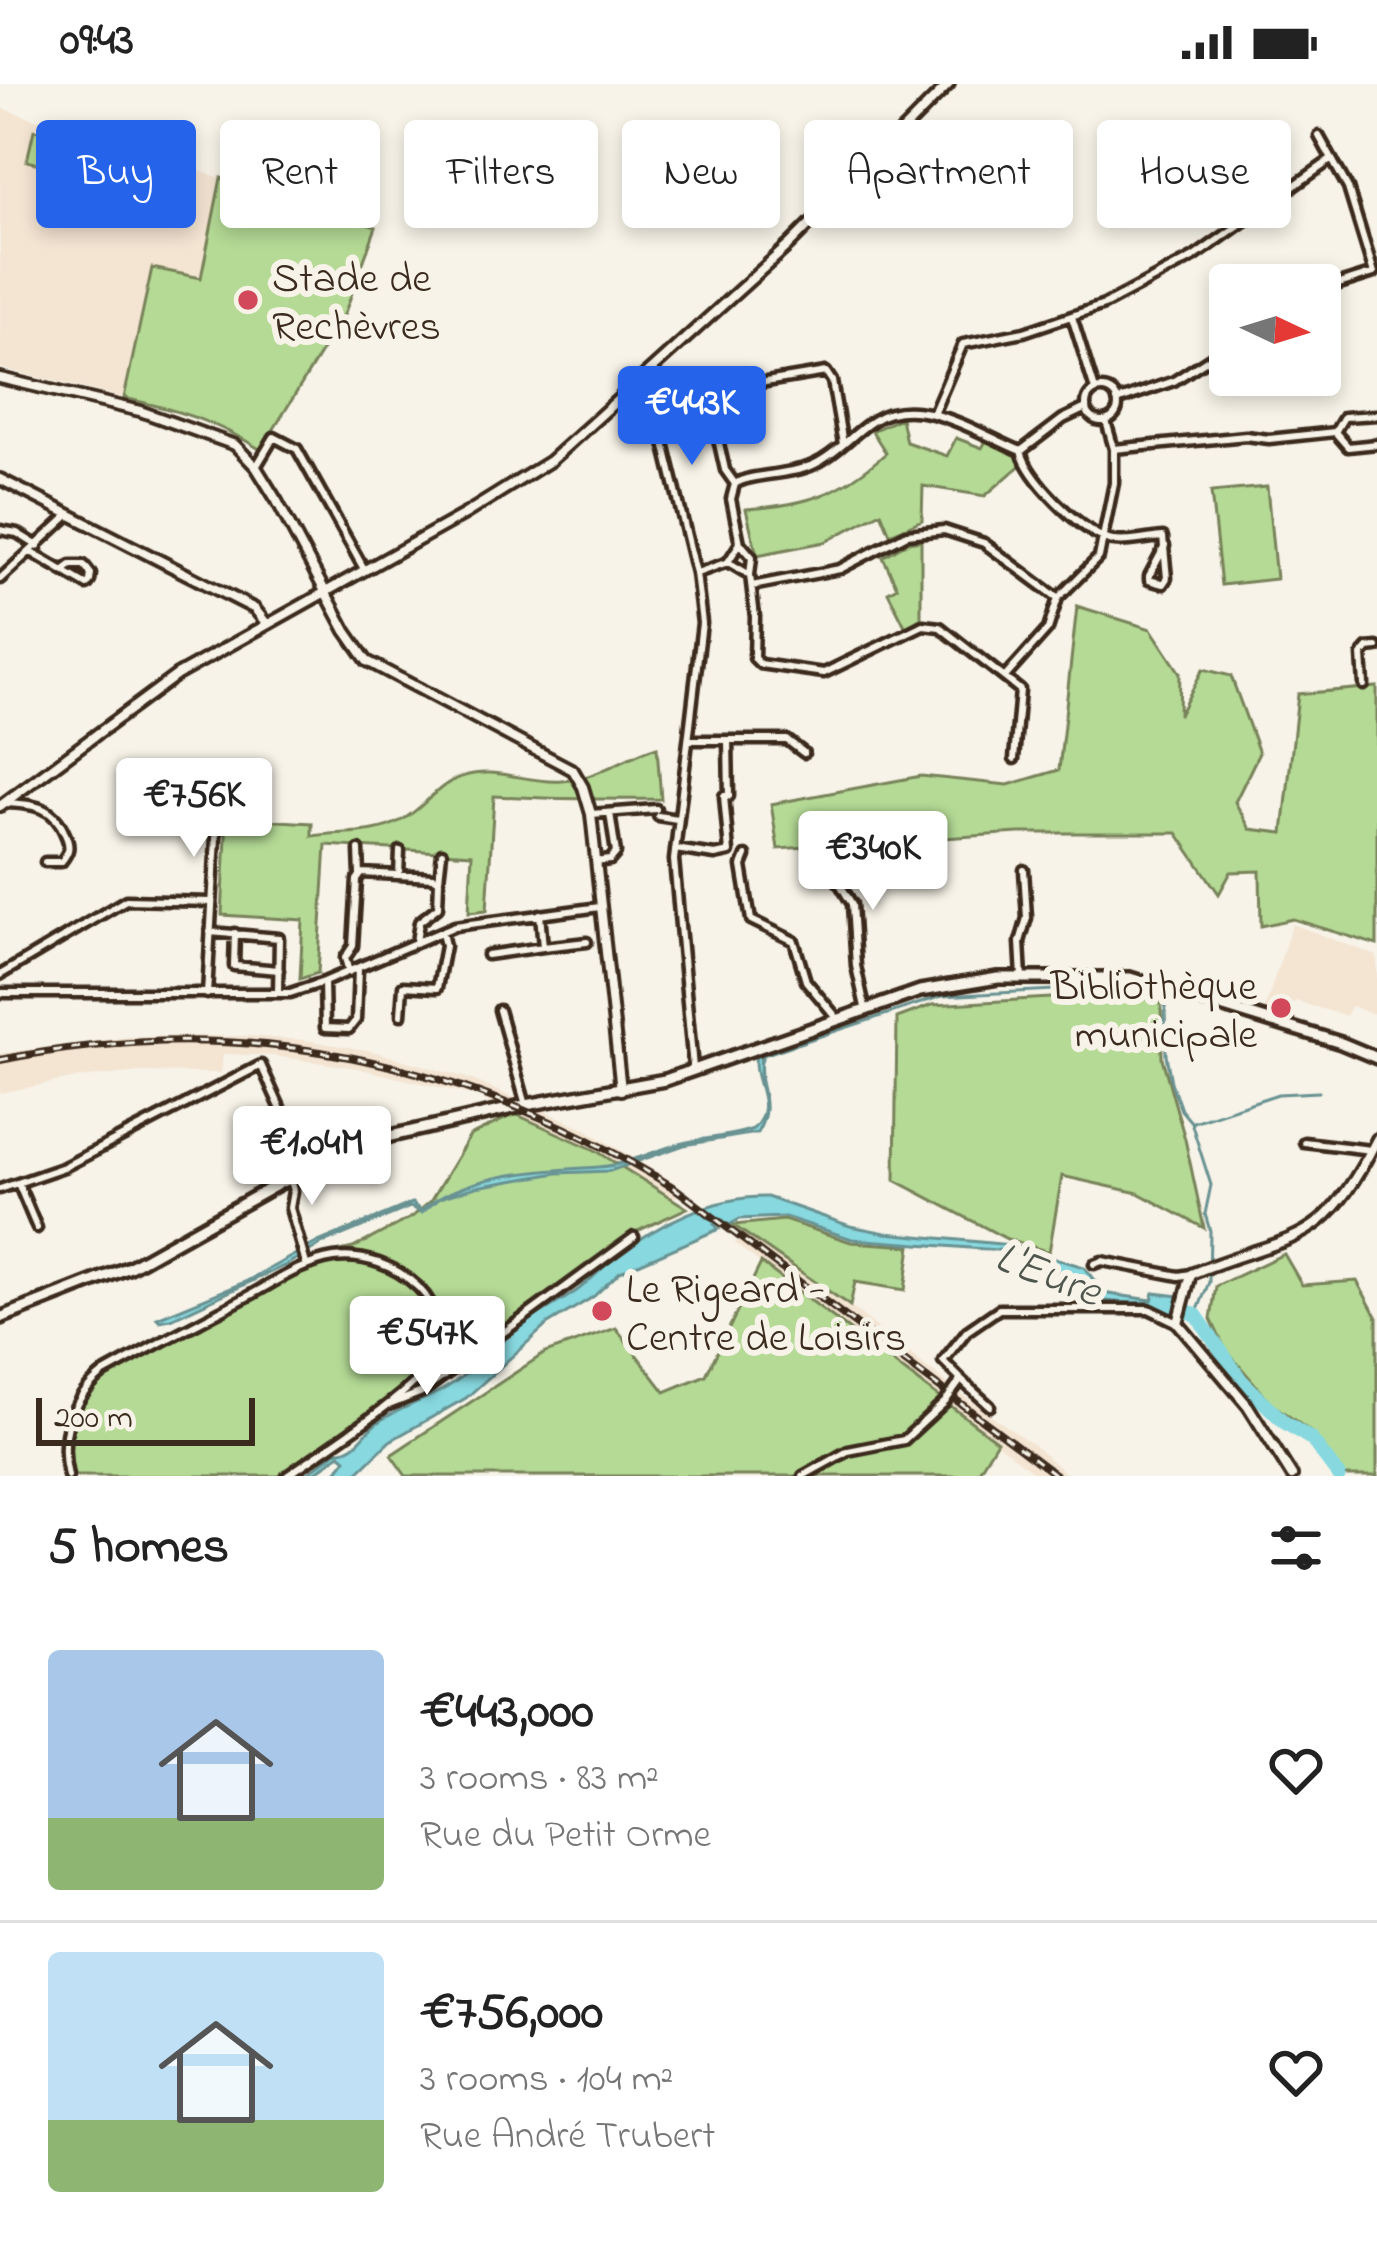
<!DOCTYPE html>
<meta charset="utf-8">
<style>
:root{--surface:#fff;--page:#f6f6f6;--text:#222;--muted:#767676;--line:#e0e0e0;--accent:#2563eb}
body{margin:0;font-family:"Indie Flower",sans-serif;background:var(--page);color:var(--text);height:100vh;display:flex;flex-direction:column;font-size:45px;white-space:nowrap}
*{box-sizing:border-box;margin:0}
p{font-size:39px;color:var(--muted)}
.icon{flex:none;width:66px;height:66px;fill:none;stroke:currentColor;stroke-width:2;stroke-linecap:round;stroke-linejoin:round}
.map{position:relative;height:1392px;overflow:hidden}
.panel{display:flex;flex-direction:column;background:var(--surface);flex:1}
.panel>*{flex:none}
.top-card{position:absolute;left:36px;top:36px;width:1305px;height:108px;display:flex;gap:24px}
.needle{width:78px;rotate:94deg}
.controls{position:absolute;left:1209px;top:180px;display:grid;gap:24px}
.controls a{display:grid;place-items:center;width:132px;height:132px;border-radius:12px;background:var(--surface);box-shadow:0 6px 18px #0003;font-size:60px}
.scale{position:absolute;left:36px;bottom:30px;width:219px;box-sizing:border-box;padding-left:12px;border:6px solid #3b2a1e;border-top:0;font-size:33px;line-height:42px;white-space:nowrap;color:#3b2a1e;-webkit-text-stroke:9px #f7f3e8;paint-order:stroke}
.price{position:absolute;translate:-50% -102px;padding:0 27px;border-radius:12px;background:#fff;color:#222;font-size:39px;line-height:78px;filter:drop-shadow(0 3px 6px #0008)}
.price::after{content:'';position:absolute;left:50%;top:72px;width:36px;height:27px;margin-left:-18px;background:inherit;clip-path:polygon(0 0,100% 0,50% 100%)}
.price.on{background:var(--accent);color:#fff}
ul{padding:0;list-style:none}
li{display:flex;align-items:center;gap:36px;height:300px;padding:0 48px}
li+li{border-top:3px solid var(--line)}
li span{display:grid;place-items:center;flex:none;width:336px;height:240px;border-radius:12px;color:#555}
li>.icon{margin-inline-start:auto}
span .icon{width:144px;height:144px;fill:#fffc;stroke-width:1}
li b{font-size:51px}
h2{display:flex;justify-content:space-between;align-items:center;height:144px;padding:0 48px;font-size:51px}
.tag{padding:0 42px;border-radius:12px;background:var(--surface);box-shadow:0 6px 18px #0003;font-size:42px;line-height:108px}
.tag.on{background:var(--accent);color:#fff}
.status{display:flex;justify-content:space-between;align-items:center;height:84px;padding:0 60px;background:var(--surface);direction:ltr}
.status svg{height:33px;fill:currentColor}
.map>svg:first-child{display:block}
.built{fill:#f4e4d2}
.green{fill:#b4da95;stroke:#78825a;stroke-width:3}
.water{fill:#87d8df;stroke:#699292;stroke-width:3}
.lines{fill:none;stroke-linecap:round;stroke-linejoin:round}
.stream{stroke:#699292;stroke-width:3}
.river{stroke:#87d8df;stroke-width:14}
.minor-casing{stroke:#3b2a1e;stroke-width:15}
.tertiary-casing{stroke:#3b2a1e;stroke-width:16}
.secondary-casing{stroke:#3b2a1e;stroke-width:18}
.minor{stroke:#f7f3e8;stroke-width:6}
.tertiary{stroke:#f7f3e8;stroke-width:8}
.secondary{stroke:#f7f3e8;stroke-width:9}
.rail-casing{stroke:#3b2a1e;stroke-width:8}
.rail{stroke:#f7f3e8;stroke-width:3;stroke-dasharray:9;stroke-linecap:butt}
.minor-bridge-casing{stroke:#3b2a1e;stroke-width:15;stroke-linecap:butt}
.minor-bridge{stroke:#f7f3e8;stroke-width:6}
.poi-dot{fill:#d1495b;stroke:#f7f3e8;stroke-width:4.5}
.labels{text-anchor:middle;stroke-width:12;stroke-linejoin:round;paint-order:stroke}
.poi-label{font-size:42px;fill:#3b2a1e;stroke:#f7f3e8;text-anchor:start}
.water-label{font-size:45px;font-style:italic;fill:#4e564e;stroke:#f7f3e8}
</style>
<div class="status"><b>09:43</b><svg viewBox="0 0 49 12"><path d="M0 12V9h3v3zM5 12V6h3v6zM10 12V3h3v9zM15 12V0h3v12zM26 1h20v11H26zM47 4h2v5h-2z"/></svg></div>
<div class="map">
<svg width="1377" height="1392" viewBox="0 0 1377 1392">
<rect width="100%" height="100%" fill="#f7f3e8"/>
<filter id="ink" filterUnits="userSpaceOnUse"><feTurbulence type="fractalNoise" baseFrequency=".00833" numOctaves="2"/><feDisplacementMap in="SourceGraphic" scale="24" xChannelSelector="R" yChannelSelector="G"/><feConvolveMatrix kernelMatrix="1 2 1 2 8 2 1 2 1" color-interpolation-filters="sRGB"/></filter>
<g filter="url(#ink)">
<path class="built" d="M0 24 221 94 201 194 152 184 124 314 0 284Z
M1292 840 1377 872V931L1351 922 1346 932 1295 917 1287 936 1263 930Z
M245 952 305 956 372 967 470 995 580 1042 683 1104 674 1115 595 1066 476 1012 357 984 274 972 223 970 221 989 141 988 77 994 0 1009V970L4 969 129 953Z
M743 1149 850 1222 953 1304 943 1317 735 1160Z
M957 1307 1036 1363 1069 1392H1038L948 1320Z"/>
<path class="green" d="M34 46 79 55 71 88 27 77Z
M221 94 376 143 344 231 261 366C218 338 174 325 124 314L152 184 201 194Z
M901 334 906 358 947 372 956 354 982 364 986 357 1015 367 1022 380 985 412 923 402 922 436 890 450 881 428 825 458 757 471 746 425C807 421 839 411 886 369L872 347Z
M1267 403 1276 495 1221 501 1211 408Z
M921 456V534L906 544 888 508 897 503 883 473 908 458Z
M1077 522 1151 545 1180 589 1179 631 1203 585 1231 592 1259 669 1235 718 1250 745 1283 749 1298 610 1377 603V861L1293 835 1261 842 1260 787 1231 788 1219 810 1177 749H1019L778 765 771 720 921 692 1008 701 1059 686Z
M657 663 661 715C605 716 550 715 494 712L487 826 469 828 472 770 326 761 318 889 300 895 303 836 222 831 227 734 312 739V752C343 747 373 752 402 736 424 724 437 701 461 693 496 681 527 700 562 697 598 695 623 673 657 663Z
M1102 911 1161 915 1162 974 1185 1055 1204 1144 1138 1109 1062 1092 1049 1168 1007 1155 895 1096 897 934 932 921Z
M515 1030 595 1066 687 1124 629 1151 454 1278 426 1277 408 1299 279 1392H71L70 1348 77 1328 104 1294 297 1190 319 1172 353 1164 412 1133 430 1118 470 1052Z
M784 1136 851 1158 911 1162 905 1206 855 1198 850 1222 733 1141Z
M1284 1170 1302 1201 1357 1197 1377 1234V1392H1344L1312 1349 1272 1320 1225 1265 1211 1235 1216 1202Z
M761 1179 997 1357 976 1392H406L391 1371 545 1269 616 1244 665 1308 706 1291Z"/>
<path class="water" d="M756 971 762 974C753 1001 777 1017 757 1049L684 1061 610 1087 557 1089 476 1103 439 1114 422 1129 410 1123 323 1159 286 1181 171 1235 160 1237 157 1234 245 1198 318 1158 412 1119 421 1127C466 1088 542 1087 599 1083 627 1081 653 1067 679 1060 704 1053 729 1054 753 1045 778 1021 750 997 756 971Z
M767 1113 850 1142 886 1149 1011 1161 1084 1183 1096 1199 1095 1208 1152 1216 1154 1209 1180 1212 1175 1232 1151 1221 1093 1216 1063 1190 1009 1167 852 1155 785 1133 740 1135 729 1141 723 1136 714 1140 719 1145 620 1188 593 1213 548 1240 466 1314 390 1357 354 1392H333L346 1375 340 1370 311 1392H304L337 1367C358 1368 363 1347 381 1336 412 1317 447 1311 473 1282H479C489 1255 546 1227 572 1210 588 1200 600 1185 614 1174 657 1140 712 1112 767 1113Z"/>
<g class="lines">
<path class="stream" d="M761 993 760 972 942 912 1110 903 1165 916 1166 971 1171 998 1181 1026 1191 1038 1211 1101 1205 1130 1210 1147 1209 1198 1196 1231
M1193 1038 1278 1010 1319 1008"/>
<path class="river" d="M1173 1220 1196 1231 1241 1296 1284 1338 1311 1355 1339 1392"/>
<defs>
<path id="minor" d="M1319 52 1348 104 1374 189
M1320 206 1374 189
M1072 233 1095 306
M647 289 696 489 702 539 674 776 693 984
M1086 321a16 16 0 1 1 32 0a16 16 0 1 1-32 0Z
M1117 317 1174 297 1230 261
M933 330 963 260 1024 248 1104 221 1194 173 1332 75
M1377 331 1344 333 1335 348 1348 363 1377 360
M1114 365 1246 352 1269 355 1335 348
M1021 367 1063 335 1086 324
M256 383 274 353 297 365 364 485
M735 400C751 389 791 392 815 380 838 369 853 349 874 336 918 308 979 350 1021 367 1028 395 1079 445 1106 455 1121 461 1147 454 1163 453L1167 494 1163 500 1149 496V492L1165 462
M735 400 725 386 709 315 712 307 826 288 832 297 843 360
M735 400 731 415 740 459
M0 446 17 449 38 462
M740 459 752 473 750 491
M31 468 87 501 90 497 91 490 84 481H71L63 487
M728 478 750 491 755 533 754 574 760 580 824 589 923 541 940 543 1020 606 1014 675
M697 489 728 478 740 459
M0 495 68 432
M752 502 840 485 907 450 944 446 984 459 1058 514
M1006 592 1048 545 1058 514 1099 473 1114 399V365L1106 337
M1364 601 1362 571 1368 564 1377 563
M689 656H787L804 669
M5 719C33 720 54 722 65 750 71 763 69 768 61 778H45
M591 730 656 725
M658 732 677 735
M675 765 715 771 729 768 724 712H729L728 656
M359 766 360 791
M746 772 742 782 751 836 794 857 806 897 837 934
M596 778 610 776 616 769 610 729
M819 781 830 784 852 820 856 882 865 923
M399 791 400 767
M439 795 442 769
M540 830 543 863 587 858
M210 848 279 854 278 909
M235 849 234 882 279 886
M487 871 543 863
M349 888 345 874 353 862 357 796 362 789 433 793 439 797 438 823 419 838 416 858
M0 891 126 816 212 818
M1022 894 1020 858 1027 834 1024 786
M324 898 325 944 349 945 356 936 358 885
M0 909H290L324 898 455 842 600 823
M207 910 217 736
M499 926 526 1021
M401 931 403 902 437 904 445 862 442 848
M1304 1058 1371 1066
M290 1094 293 1107 290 1124 306 1180
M18 1099 37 1144
M0 1105 64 1083 261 981 289 1043
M1094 1180 1102 1177 1179 1192 1191 1190
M435 1272 443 1281 454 1284
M961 1296 990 1322
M958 1300 960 1294 943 1277 967 1247 999 1225H1149L1178 1239
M389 1321 422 1308 634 1153
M68 1392C58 1352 72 1314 104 1289 150 1263 196 1240 243 1215 272 1200 301 1179 334 1174 364 1170 396 1182 418 1203 438 1223 446 1254 431 1279 414 1309 320 1368 287 1392
M803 1392 848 1367 904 1356 945 1318"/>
<path id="tertiary" d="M0 294 140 327 235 361 256 383 277 417 346 547 367 577 573 686 583 703 591 730 621 1006
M0 395 255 525 266 539
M0 722 177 591 465 430 550 377 789 161 949 0
M1292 1392 1248 1322 1178 1239 1191 1190C1294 1147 1320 1169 1377 1055"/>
<path id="secondary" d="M0 1234 130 1183 280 1099 382 1054 526 1021 665 996 920 907 998 894H1130L1341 959 1377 974"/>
</defs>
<use href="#minor" class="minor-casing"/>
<use href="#tertiary" class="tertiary-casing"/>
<use href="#secondary" class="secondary-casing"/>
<use href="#minor" class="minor"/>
<use href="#tertiary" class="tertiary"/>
<use href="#secondary" class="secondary"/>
<defs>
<path id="rail" d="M0 976C244 927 467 975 676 1105L1057 1392"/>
</defs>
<use href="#rail" class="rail-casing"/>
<use href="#rail" class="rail"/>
<defs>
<path id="minor-bridge" d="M945 1318 958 1300"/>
</defs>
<use href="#minor-bridge" class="minor-bridge-casing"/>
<use href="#minor-bridge" class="minor-bridge"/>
</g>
</g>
<g class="poi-dot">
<circle cx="248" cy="216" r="12"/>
<circle cx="1281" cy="924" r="12"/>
<circle cx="602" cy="1227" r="12"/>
</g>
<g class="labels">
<g class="poi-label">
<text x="272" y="207">Stade de<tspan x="272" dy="48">Rechèvres</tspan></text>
<text x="1257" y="915" text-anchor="end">Bibliothèque<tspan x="1257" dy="48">municipale</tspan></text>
<text x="626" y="1218">Le Rigeard -<tspan x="626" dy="48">Centre de Loisirs</tspan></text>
</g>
<g class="water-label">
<text transform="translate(1049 1188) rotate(21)" y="16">L'Eure</text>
</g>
</g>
</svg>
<div class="controls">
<a><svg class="needle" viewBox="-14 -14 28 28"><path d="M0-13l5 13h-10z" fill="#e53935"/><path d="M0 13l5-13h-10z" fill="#767676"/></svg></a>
</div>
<div class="scale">200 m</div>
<b class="price on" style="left:692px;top:384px">€443K</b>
<b class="price" style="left:194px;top:776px">€756K</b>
<b class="price" style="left:873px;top:829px">€340K</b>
<b class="price" style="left:312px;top:1124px">€1.04M</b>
<b class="price" style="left:427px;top:1314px">€547K</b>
<div class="top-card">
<a class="tag on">Buy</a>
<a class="tag">Rent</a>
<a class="tag">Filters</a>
<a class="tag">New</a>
<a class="tag">Apartment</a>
<a class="tag">House</a>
</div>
</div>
<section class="panel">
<h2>5 homes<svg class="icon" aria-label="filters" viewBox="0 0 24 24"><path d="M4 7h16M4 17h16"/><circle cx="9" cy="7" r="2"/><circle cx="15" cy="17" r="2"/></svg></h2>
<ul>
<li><span style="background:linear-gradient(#a9c7e8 70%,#8fb573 0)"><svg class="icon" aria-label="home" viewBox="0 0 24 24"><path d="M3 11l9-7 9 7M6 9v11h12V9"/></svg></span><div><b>€443,000</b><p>3 rooms · 83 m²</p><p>Rue du Petit Orme</p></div><svg class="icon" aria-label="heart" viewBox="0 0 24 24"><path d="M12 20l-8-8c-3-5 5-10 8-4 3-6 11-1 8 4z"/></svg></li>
<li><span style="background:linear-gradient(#bfe0f5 70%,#8fb573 0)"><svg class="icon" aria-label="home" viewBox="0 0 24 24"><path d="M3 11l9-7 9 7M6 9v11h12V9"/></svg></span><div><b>€756,000</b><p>3 rooms · 104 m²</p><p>Rue André Trubert</p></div><svg class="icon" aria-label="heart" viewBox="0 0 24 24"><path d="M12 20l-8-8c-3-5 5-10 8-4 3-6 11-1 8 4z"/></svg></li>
</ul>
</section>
